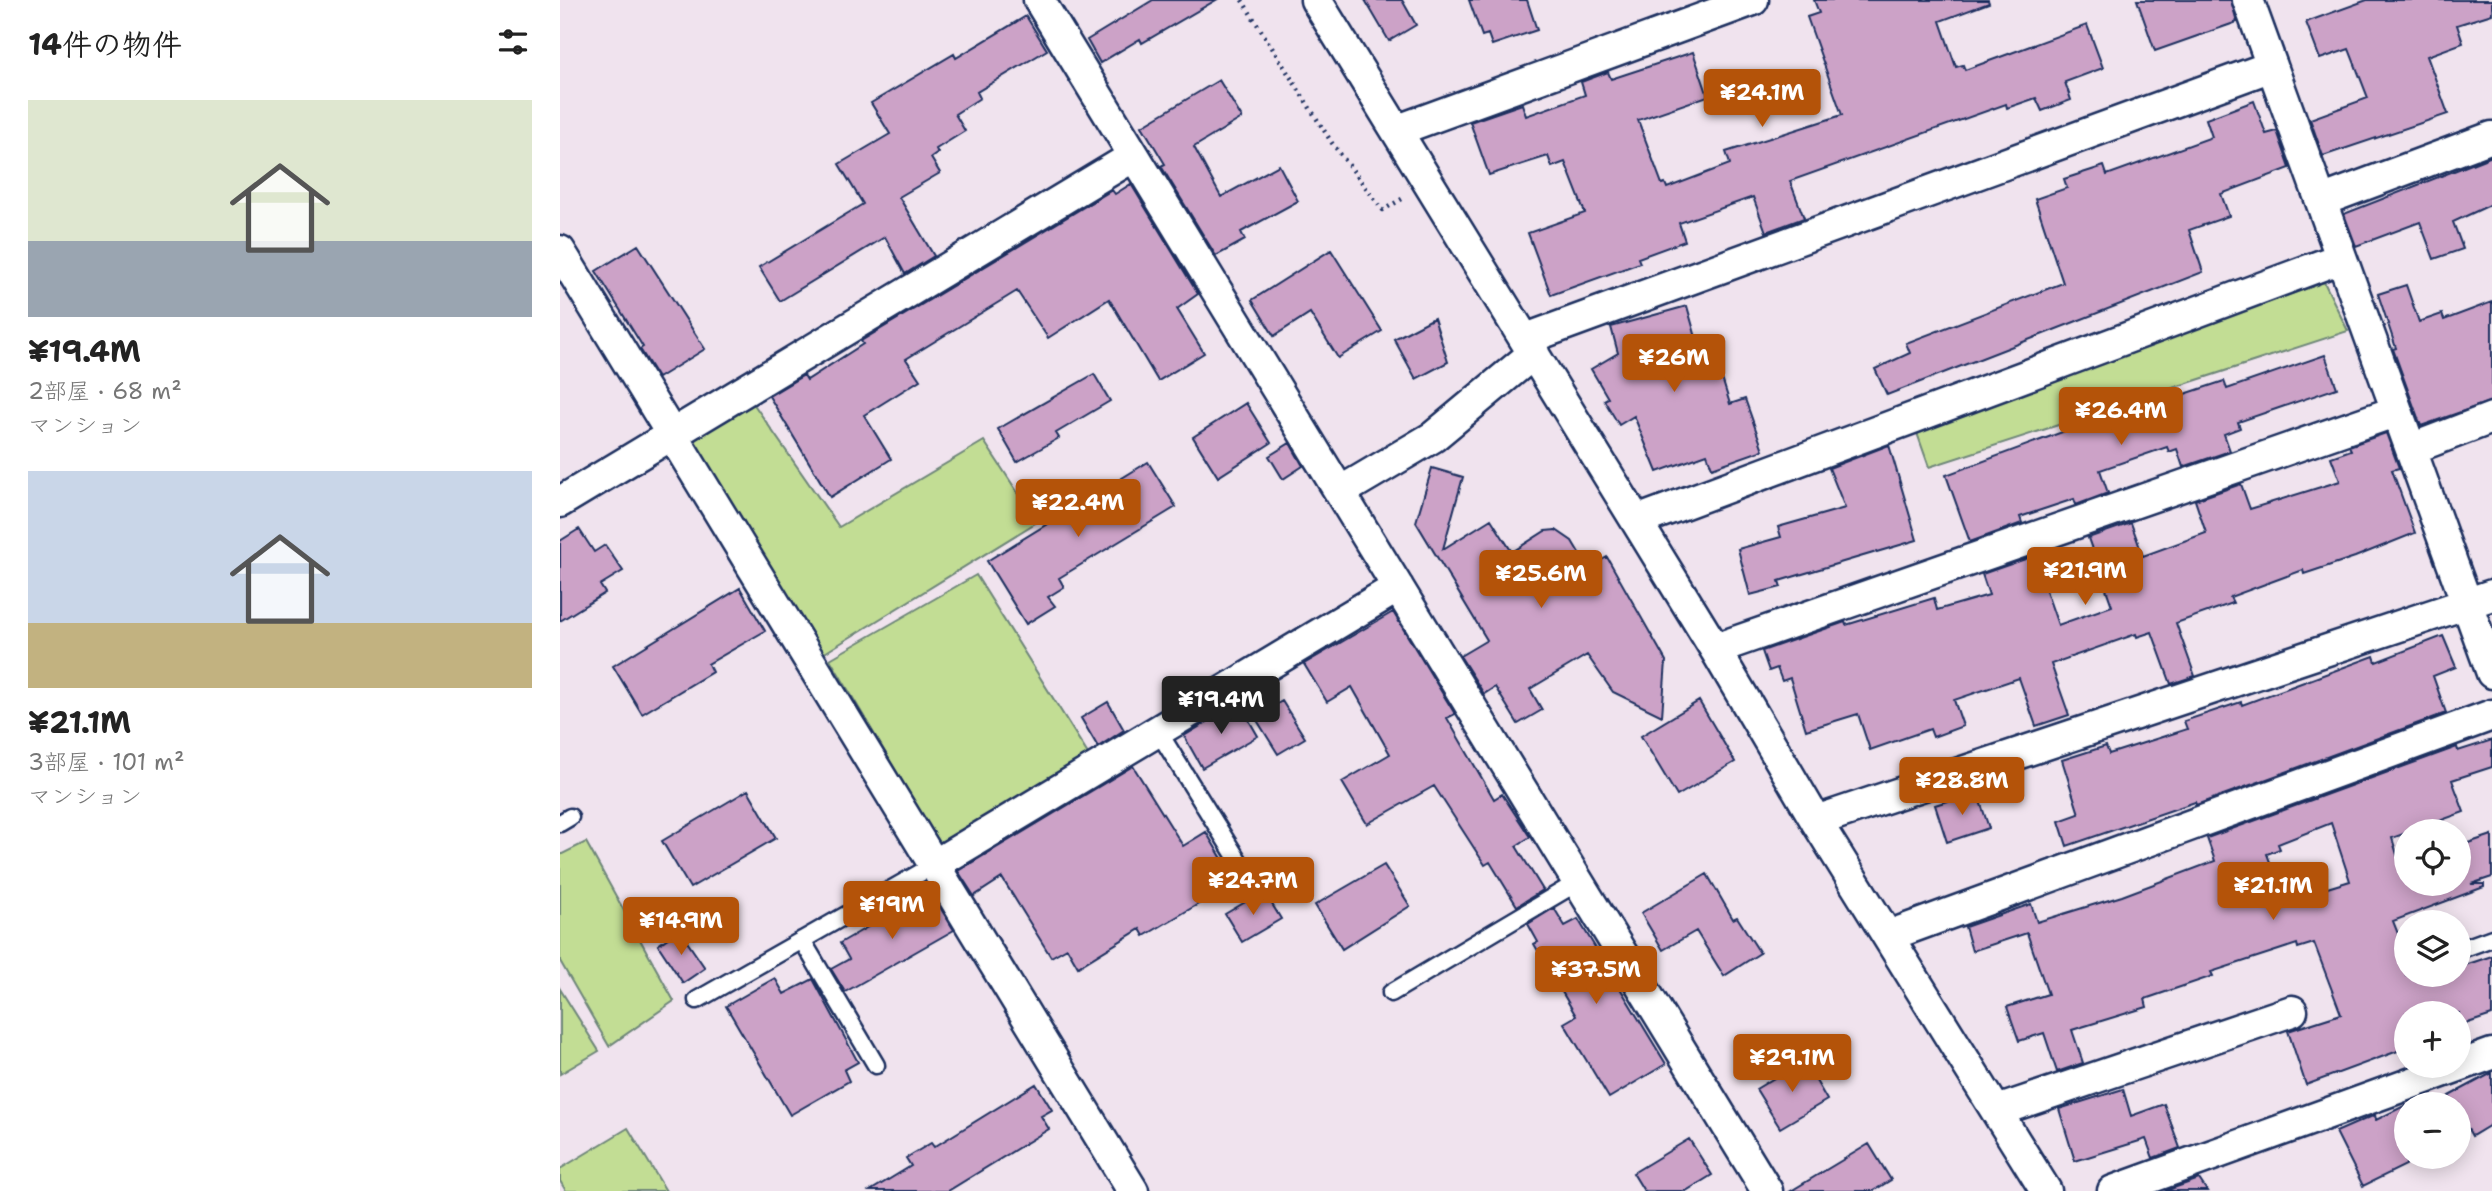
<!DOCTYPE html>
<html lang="ja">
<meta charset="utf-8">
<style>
:root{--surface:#fff;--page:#f6f6f6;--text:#222;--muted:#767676;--accent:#b45309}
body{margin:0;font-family:"Shantell Sans","Klee One",sans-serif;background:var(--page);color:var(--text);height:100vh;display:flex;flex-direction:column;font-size:26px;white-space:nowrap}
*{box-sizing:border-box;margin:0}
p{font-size:23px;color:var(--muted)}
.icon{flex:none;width:38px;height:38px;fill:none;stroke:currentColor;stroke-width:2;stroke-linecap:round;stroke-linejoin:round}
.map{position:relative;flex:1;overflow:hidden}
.details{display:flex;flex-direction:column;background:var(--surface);width:560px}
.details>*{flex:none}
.tools{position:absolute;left:1834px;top:819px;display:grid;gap:14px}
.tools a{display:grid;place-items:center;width:77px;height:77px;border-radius:50%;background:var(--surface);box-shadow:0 4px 18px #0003;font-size:35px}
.price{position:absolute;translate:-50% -60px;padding:0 16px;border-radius:7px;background:var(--accent);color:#fff;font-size:23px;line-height:46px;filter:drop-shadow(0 2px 4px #0008)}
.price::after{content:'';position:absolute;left:50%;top:42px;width:21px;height:16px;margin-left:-10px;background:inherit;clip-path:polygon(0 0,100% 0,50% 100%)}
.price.current{background:#222;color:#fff}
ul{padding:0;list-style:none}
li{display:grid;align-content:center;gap:14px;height:371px;padding:0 28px}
li span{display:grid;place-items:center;height:217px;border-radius:0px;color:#555}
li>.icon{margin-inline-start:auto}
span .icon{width:126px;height:126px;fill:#fffc;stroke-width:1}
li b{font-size:30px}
h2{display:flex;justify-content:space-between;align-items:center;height:84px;padding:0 28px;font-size:30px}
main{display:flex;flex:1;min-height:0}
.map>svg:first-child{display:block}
.green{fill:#c2dd94;stroke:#6e8679;stroke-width:2}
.building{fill:#cca2c7;stroke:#1b2f5e;stroke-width:2;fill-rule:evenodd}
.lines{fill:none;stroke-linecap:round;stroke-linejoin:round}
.service-casing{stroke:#1b2f5e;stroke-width:21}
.minor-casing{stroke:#1b2f5e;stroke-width:35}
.path{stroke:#1b2f5e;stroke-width:4.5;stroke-dasharray:2 5;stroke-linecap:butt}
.service{stroke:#fff;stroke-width:16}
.minor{stroke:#fff;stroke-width:30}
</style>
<main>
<section class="details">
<h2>14件の物件<svg class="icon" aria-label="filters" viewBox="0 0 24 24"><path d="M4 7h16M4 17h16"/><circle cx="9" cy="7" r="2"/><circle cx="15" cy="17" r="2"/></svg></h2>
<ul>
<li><span style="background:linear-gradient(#dfe7d0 65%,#9aa5b1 0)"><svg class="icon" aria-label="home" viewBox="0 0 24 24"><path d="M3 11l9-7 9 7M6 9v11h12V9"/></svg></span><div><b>¥19.4M</b><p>2部屋 · 68 m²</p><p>マンション</p></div></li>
<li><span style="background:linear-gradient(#c9d6e8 70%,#c2b280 0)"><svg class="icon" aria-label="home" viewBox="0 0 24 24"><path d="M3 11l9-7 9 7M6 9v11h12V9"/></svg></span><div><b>¥21.1M</b><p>3部屋 · 101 m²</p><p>マンション</p></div></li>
</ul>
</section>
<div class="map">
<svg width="1932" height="1191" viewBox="0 0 1932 1191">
<rect width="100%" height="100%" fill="#f0e3ee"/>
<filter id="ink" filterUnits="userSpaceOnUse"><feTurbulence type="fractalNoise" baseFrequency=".0143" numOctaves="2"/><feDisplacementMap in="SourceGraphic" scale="14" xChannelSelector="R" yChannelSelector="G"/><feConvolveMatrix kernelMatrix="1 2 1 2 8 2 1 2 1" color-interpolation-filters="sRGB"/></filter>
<g filter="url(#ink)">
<path class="green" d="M1764 282 1788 331 1369 467 1356 430Z
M193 403 279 527 424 441 477 522 263 654 131 442Z
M416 575 531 759 381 847 270 659Z
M26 842 114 1001 49 1046 0 961V855Z
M0 989 39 1051 0 1074Z
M68 1128 106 1191H6L0 1181V1169Z"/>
<path class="building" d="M593 0H656L582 43 580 39 540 63 527 40Z
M805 0H842L856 25 829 41Z
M909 0H967L977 30 932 45 928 34 922 36Z
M1254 0H1428L1429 3 1380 21 1396 67 1403 65 1405 70 1527 25 1543 68 1505 82 1511 100 1482 111 1476 98 1447 108 1446 104 1230 181 1244 218 1206 232 1193 197 1119 223 1125 241 1078 258 1080 263 991 295 968 233 1025 213 1005 162 992 167 988 156 929 175 910 122 962 104 966 116 1025 95 1021 82 1048 72 1051 79 1133 52 1148 96 1078 120 1102 184 1105 183 1107 188 1170 164 1166 152 1282 115 1247 17 1259 13Z
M1577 0H1671L1677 22 1595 51Z
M1807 0H1932V14L1897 25 1903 43 1867 56 1888 114 1763 156 1750 119 1808 98 1789 49 1760 59 1746 22Z
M466 16 487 50 417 92 420 98 395 114 405 131 376 149 378 153 371 158 380 173 339 197 374 256 345 274 325 237 220 301 199 267 303 204 279 164 330 134 311 103 394 54 396 58Z
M659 80 682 118 634 147 661 197 719 165 738 201 681 232 685 240 656 256 601 166 605 164 582 126Z
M1694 101 1706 134 1717 131 1730 168 1661 194 1669 216 1629 230 1643 272 1327 395 1315 369 1350 353 1346 343 1503 283 1475 199 1507 188 1504 179 1544 166 1547 175 1652 137 1646 119Z
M1932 156V204L1893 222 1903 249 1874 259 1860 222 1796 246 1784 214Z
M571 184 638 294 617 309 644 353 598 381 549 299 488 338 457 291 346 359 360 380 304 415 331 459 270 497 209 396 244 375 247 380 303 344 301 341 552 190 555 194Z
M78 245 145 349 98 378 80 349 83 347 36 271Z
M771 250 822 331 778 358 750 313 714 336 692 300Z
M1846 285 1859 322 1882 314 1884 320 1932 302V401L1861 426 1833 349 1836 348 1818 294Z
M1127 306 1147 376 1160 372 1170 404 1185 399 1203 450 1152 468 1147 454 1097 472 1074 416 1059 425 1044 400 1048 398 1031 369 1058 353 1051 327Z
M874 318 888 362 856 379 834 339Z
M1765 355 1777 388 1678 422 1680 428 1664 434 1670 451 1623 467 1617 449 1609 452 1607 447 1540 470 1548 493 1516 505 1514 499 1460 517 1462 523 1410 542 1386 475 1524 424 1525 427 1664 381 1667 389Z
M534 374 550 401 496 433 499 438 457 462 438 429Z
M686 403 711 443 658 477 633 437Z
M1826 433 1839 468 1832 470 1855 533 1795 557 1744 574 1743 570 1670 597 1673 603 1616 623 1635 676 1611 684 1592 632 1577 637 1576 634 1491 664 1509 715 1476 726 1459 678 1394 700 1403 726 1373 737 1370 729 1310 750 1298 714 1246 730 1230 678 1222 681 1217 668 1209 671 1202 651 1285 622 1286 625 1374 598 1377 610 1429 595 1422 574 1474 556 1498 625 1552 606 1528 538 1571 523 1583 556 1646 533 1635 500 1681 484 1690 509 1780 481 1771 457 1791 450 1789 446Z
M730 443 743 466 723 479 709 456Z
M1329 445 1357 540 1219 581 1221 587 1190 595 1178 549 1221 537 1218 527 1285 508 1269 468Z
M588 462 616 507 499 578 504 587 488 597 495 606 466 624 427 561Z
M872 468 903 477 883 549 931 519 952 552 985 531 996 530 1012 541 1028 568 1047 557 1106 661 1102 716 1053 692 1027 655 970 689 982 710 958 724 935 687 924 694 900 656 927 640 856 522Z
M19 529 34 552 45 545 63 571 40 585 45 593 0 621V541Z
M180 588 205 631 148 664 152 672 82 714 53 666Z
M833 612 895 714 887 718 934 799 942 794 970 837 956 846 983 890 957 906 930 862 925 865 874 786 807 824 782 782 830 754 792 687 767 702 744 664Z
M1883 636 1896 667 1873 676 1886 713 1636 805 1635 802 1507 846 1499 821 1519 814 1502 760 1546 746 1549 754 1627 729 1624 721 1681 702 1682 705 1814 656 1816 662Z
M722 701 745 738 718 754 695 717Z
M1139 701 1175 762 1117 796 1081 736Z
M548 702 564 730 538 747 521 718Z
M679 703 698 736 642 768 624 736Z
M1932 740V767L1892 780 1904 812 1832 838 1846 884H1899V846L1932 835V877L1911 884H1924V887L1833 921 1846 954V975H1855L1857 981 1875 975H1899V967L1932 956V1015L1899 1026V1013H1846V1048L1746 1085 1728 1031 1781 1014 1754 943 1738 948 1737 944 1651 972 1653 976 1585 999 1587 1007 1512 1030 1523 1063 1497 1072 1484 1033 1459 1041 1447 1007 1488 994 1467 933 1412 951 1405 927 1471 904 1477 922 1562 896 1655 861 1647 838 1897 747 1898 751ZM1771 823 1790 881 1725 901 1707 854 1720 849 1718 844Z
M573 766 623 846 646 832 676 882 584 936 580 929 518 967 507 948 491 957 442 878 414 896 398 871Z
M188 790 216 838 130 888 102 841Z
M1417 792 1429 828 1387 842 1375 805Z
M824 865 850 906 782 949 755 905Z
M1147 874 1173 919 1177 917 1200 953 1164 976 1136 931 1103 950 1081 913Z
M370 891 394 930 285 992 271 969 289 959 280 943Z
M704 891 721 919 682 942 665 914Z
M994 908 1005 926 1018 919 1106 1064 1049 1098 1004 1023 1016 1016 974 944 978 942 968 924Z
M119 930 145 968 123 983 98 945Z
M215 978 224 994 253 979 298 1062 284 1070 289 1081 230 1115 166 1006Z
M1244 1060 1267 1100 1220 1128 1196 1089Z
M1932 1073V1124L1912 1136 1899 1113V1104H1894L1889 1096Z
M476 1084 492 1110 481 1116 489 1129 388 1191H310L351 1166 346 1158 371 1143 374 1147Z
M1563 1089 1571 1116 1604 1104 1620 1148 1593 1158 1586 1139 1515 1161 1499 1109Z
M1846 1105V1165L1803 1186 1776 1132 1815 1115 1816 1120Z
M1129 1139 1152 1175 1126 1191H1084L1073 1173Z
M1309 1144 1331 1180 1313 1191H1231Z
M1639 1179 1647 1191H1605Z"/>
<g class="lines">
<defs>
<path id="service" d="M598 731 691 881
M0 823 10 817
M242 940 316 1065
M1899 950 1932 938
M831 993 1018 882
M137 1000 374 865"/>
<path id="minor" d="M479 0 1207 1191
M756 0 1155 649 1256 821 1486 1191
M1688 0 1932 673
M838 130 1193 0
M1761 201 1932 137
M0 251 573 1191
M966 339 1712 66
M1851 449 1932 418
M780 492 873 437 974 353
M0 502 574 156
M1077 521 1781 258
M1155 649 1837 411
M1256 821 1932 595
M374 865 838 587
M1328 936 1932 715
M1437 1111 1732 1011
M1553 1191 1932 1054"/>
</defs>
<use href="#service" class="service-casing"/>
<use href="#minor" class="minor-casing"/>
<path class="path" d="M682 0 772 143 823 210 842 199"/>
<use href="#service" class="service"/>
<use href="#minor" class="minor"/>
</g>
</g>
</svg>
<div class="tools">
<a><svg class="icon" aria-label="locate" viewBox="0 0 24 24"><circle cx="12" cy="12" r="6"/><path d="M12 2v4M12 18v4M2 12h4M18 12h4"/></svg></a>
<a><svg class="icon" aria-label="layers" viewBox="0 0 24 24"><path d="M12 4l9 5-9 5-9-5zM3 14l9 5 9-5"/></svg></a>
<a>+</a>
<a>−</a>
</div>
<b class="price" style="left:1202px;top:129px">¥24.1M</b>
<b class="price" style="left:1114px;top:394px">¥26M</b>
<b class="price" style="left:1561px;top:447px">¥26.4M</b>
<b class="price" style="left:518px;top:539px">¥22.4M</b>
<b class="price" style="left:1525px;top:607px">¥21.9M</b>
<b class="price" style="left:981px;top:610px">¥25.6M</b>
<b class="price current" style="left:661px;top:736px">¥19.4M</b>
<b class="price" style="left:1402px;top:817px">¥28.8M</b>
<b class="price" style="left:693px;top:917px">¥24.7M</b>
<b class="price" style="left:1713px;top:922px">¥21.1M</b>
<b class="price" style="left:332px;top:941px">¥19M</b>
<b class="price" style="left:121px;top:957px">¥14.9M</b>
<b class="price" style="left:1036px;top:1006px">¥37.5M</b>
<b class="price" style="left:1232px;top:1094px">¥29.1M</b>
</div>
</main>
